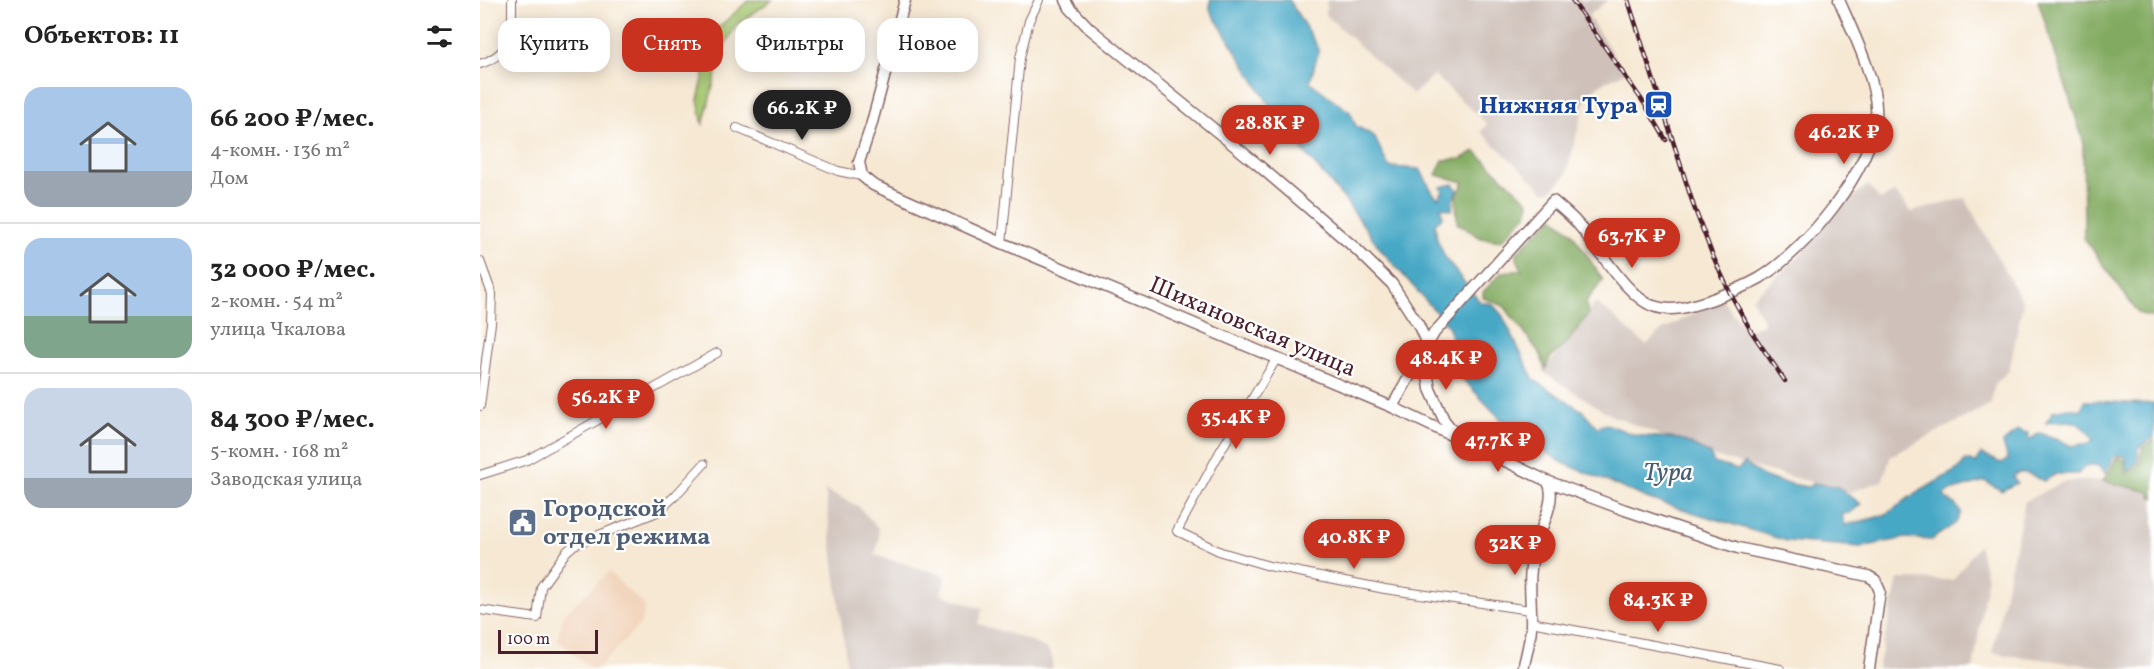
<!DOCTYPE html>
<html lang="ru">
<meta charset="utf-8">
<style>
:root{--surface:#fff;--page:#f6f6f6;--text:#222;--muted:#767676;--line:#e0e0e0;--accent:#c8321e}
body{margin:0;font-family:Vollkorn,serif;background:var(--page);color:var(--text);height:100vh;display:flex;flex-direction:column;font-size:22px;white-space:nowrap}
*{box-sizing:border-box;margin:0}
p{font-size:20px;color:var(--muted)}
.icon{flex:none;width:33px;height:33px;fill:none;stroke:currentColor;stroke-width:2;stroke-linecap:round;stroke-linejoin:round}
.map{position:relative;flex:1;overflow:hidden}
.panel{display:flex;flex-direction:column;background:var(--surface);width:480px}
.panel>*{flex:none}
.hud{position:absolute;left:18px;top:18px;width:570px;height:54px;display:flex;gap:12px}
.scale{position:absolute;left:18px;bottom:15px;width:100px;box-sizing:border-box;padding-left:6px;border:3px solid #4a1f2b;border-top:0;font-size:16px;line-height:21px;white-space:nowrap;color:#4a1f2b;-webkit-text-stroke:4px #fff;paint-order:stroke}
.price{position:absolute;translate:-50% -51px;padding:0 14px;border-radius:21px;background:var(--accent);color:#fff;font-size:20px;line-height:39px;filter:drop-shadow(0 2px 3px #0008)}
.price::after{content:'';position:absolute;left:50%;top:36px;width:18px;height:14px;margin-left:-9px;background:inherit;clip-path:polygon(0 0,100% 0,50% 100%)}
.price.current{background:#222;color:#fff}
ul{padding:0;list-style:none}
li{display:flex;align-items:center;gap:18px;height:150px;padding:0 24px}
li+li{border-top:2px solid var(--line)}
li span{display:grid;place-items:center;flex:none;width:168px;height:120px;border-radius:18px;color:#555}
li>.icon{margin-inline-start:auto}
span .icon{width:72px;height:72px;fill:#fffc;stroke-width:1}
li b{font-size:26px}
h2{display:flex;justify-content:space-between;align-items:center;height:72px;padding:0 24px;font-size:26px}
.tag{padding:0 21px;border-radius:18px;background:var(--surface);box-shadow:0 3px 15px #0003;font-size:21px;line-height:54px}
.tag.current{background:var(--accent);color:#fff}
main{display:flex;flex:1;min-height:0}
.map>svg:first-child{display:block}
.built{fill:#f2d5bd}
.industrial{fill:#cfc1ba}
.green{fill:#a3c56e;stroke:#76724c;stroke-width:1.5}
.forest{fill:#82aa61;stroke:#666446;stroke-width:1.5}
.water{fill:#46a8c6;stroke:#486478;stroke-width:1.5}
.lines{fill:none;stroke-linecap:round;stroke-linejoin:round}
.street-casing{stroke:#866566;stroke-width:10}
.secondary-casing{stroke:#866566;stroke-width:13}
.street{stroke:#fff;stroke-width:8}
.secondary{stroke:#fff;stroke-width:10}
.rail-casing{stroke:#4a1f2b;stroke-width:4.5}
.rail{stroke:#fff;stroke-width:2;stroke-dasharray:7;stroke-linecap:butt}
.labels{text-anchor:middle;stroke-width:4.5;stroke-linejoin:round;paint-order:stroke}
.transit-label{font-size:24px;font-weight:bold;fill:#164399;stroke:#fff;text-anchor:end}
.street-label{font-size:24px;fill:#4a1f2b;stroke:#fff}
.service-label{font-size:24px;font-weight:bold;fill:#4e5e75;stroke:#fff;text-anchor:start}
.water-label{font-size:26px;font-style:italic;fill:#485d71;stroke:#fff}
</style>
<main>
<section class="panel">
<h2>Объектов: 11<svg class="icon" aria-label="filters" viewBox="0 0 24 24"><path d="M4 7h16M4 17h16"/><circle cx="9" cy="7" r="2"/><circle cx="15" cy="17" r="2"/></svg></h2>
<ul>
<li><span style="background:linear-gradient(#a9c7e8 70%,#9aa5b1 0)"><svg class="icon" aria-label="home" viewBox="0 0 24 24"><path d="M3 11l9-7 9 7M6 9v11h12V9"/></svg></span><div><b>66 200 ₽/мес.</b><p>4-комн. · 136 m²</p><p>Дом</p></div></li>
<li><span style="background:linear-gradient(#a9c7e8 65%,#7fa58c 0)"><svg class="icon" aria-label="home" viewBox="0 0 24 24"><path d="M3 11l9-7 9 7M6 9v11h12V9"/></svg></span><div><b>32 000 ₽/мес.</b><p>2-комн. · 54 m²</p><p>улица Чкалова</p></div></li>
<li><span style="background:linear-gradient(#c9d6e8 75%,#9aa5b1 0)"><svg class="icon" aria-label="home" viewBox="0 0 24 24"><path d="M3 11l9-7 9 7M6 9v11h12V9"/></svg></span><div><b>84 300 ₽/мес.</b><p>5-комн. · 168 m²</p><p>Заводская улица</p></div></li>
</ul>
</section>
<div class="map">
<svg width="1674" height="669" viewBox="0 0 1674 669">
<rect width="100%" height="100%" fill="#fff"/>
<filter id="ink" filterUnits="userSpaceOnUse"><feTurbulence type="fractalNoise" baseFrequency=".0167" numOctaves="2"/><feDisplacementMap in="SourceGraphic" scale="12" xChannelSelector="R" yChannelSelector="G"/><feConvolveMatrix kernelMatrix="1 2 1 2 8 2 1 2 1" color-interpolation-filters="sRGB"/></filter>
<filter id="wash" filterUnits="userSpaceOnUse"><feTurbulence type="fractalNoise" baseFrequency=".008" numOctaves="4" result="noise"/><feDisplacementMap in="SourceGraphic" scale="24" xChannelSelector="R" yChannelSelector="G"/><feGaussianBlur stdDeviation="1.35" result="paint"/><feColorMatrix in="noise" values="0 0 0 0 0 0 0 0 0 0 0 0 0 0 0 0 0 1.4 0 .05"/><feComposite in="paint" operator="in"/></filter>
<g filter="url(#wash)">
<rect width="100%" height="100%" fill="#f6e8d3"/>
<path class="built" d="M129 572 165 606 161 623 117 669H111L77 640 83 615Z"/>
<path class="industrial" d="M847 0H1128L1108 16 1145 72 1121 84 1107 95 1086 175 1071 191 1065 192 1001 132 1007 124 954 75 933 95 845 14Z
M1388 185 1400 200 1415 192 1431 212 1485 198 1543 303 1529 371 1515 383 1511 404 1411 456 1402 481 1370 492 1235 457 1130 415 1063 372 1116 302 1166 345 1181 331 1242 299 1267 332 1284 323 1272 298 1317 259 1357 209Z
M1674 470V669H1637L1512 653 1545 501 1583 482 1661 478Z
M345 490 378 506 398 528 399 538 395 555 466 576 461 594 502 609 498 624 540 637 567 649 573 659 572 669H367Z
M1499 545 1507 579 1493 669H1398L1418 579 1473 580Z"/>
<path class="green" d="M269 0H292L256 25 242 51 223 125 218 100 228 58 237 29Z"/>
<path class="forest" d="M1558 0H1674V318L1658 313 1604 238 1603 140Z
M995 151 1049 202 1047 214 1021 241 1001 238 977 223 976 197 984 182 956 175 963 160 981 159Z
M1073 217 1091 231 1123 280 1106 302 1108 314 1087 343 1070 358 1065 370 1061 355 1024 306 1003 298V292L1022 272 1042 270 1035 254Z
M1674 440V498L1671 497 1670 492 1623 481 1637 457 1645 460 1646 474 1660 463 1662 448Z"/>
<path class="water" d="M730 0H809L839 49 830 82 870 112 876 126 894 136 909 167 940 169 953 193 958 198 963 191 961 187 973 184 978 190 973 199 972 210 961 207 963 217 955 223 957 239 966 259 1000 302 1012 304 1022 315 1054 380 1103 411 1117 427 1127 424 1155 435 1200 439 1230 454 1234 463 1258 470 1265 463C1284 481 1304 483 1329 487L1333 483 1358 487 1381 504 1370 513 1362 514 1365 525 1406 515 1430 497 1480 468 1486 460 1496 463 1501 454 1521 463 1528 460 1523 443 1538 430 1548 433 1549 440 1560 433 1578 439 1591 446 1609 443 1614 439C1595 417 1593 420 1566 423L1573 411 1588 408 1600 410 1605 401C1629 400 1651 405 1674 403V437L1658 448V462L1647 471 1646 457 1635 455 1625 473 1617 465 1605 466 1598 474H1576L1564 481C1554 477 1543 468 1533 476L1537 483 1522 491 1505 481 1466 492 1464 497 1475 504 1481 512 1476 523 1451 540 1426 538 1381 547 1307 541 1169 499 1083 463 1029 428 976 372 969 327 902 251 865 200 804 128 730 10Z"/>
</g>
<g filter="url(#ink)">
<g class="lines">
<defs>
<path id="street" d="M0 64C34 53 32 31 32 0
M257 128 358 171 382 176
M522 243 540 58 549 21 559 0
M0 261 12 294 11 323 0 406
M797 358 741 450 697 531 741 552 789 566 905 589 1050 610
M0 475 47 460 237 353
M0 610 57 618 61 587 86 552 94 545 177 512 195 496 224 464
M1051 622 1300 669"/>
<path id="secondary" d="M425 0 391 126 379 162 382 176 393 185 522 243 912 407 1067 481 1145 510 1258 548 1388 576 1395 580 1400 591 1389 669
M586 0 590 8 609 28 777 164 875 248 912 284 938 324 947 344 946 365 950 389 964 420 976 435
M912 407 954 333 1073 201C1081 208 1090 215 1097 223 1116 244 1147 297 1173 306 1193 313 1211 306 1230 300 1247 294 1264 287 1280 278 1327 248 1390 173 1396 116 1399 84 1372 30 1359 0
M1043 669C1046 656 1050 642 1051 628 1052 602 1047 577 1054 550 1059 531 1079 497 1067 481"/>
</defs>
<use href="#street" class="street-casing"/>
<use href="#secondary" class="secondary-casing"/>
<use href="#street" class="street"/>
<use href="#secondary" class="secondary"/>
<defs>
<path id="rail" d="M1092 0 1166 106 1186 140
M1148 0 1214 207 1232 254 1250 293 1271 331 1305 381"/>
</defs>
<use href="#rail" class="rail-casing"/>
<use href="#rail" class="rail"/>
</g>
</g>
<defs>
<symbol id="station-square" viewBox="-11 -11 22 22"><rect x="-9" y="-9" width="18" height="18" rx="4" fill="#1a4fb4" stroke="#fff"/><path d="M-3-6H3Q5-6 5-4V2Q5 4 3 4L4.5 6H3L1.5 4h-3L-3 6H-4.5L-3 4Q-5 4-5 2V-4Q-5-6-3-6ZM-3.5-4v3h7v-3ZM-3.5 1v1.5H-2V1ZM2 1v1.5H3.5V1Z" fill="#fff"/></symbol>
<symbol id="civic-square" viewBox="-11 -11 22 22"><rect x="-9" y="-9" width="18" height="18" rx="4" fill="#5c6f8a" stroke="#fff"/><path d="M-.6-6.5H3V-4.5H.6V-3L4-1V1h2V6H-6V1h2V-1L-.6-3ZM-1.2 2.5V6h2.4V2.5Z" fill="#fff"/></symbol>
</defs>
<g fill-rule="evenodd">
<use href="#station-square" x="1162" y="88" width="33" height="33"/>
<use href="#civic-square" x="26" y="506" width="33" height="33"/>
</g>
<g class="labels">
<g class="transit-label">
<text x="1158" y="113">Нижняя Тура</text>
</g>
<g class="street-label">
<text transform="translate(773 326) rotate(23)" y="8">Шихановская улица</text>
</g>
<g class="service-label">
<text x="63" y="516">Городской<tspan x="63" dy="28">отдел режима</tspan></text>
</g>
<g class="water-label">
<text x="1188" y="480">Тура</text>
</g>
</g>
</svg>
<div class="scale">100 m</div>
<b class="price current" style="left:322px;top:141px">66.2K ₽</b>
<b class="price" style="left:790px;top:156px">28.8K ₽</b>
<b class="price" style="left:1364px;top:165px">46.2K ₽</b>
<b class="price" style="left:1152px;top:269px">63.7K ₽</b>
<b class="price" style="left:966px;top:391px">48.4K ₽</b>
<b class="price" style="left:126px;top:430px">56.2K ₽</b>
<b class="price" style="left:756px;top:450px">35.4K ₽</b>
<b class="price" style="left:1018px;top:473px">47.7K ₽</b>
<b class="price" style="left:874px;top:570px">40.8K ₽</b>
<b class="price" style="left:1035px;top:576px">32K ₽</b>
<b class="price" style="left:1178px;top:633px">84.3K ₽</b>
<div class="hud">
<a class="tag">Купить</a>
<a class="tag current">Снять</a>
<a class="tag">Фильтры</a>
<a class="tag">Новое</a>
</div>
</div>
</main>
